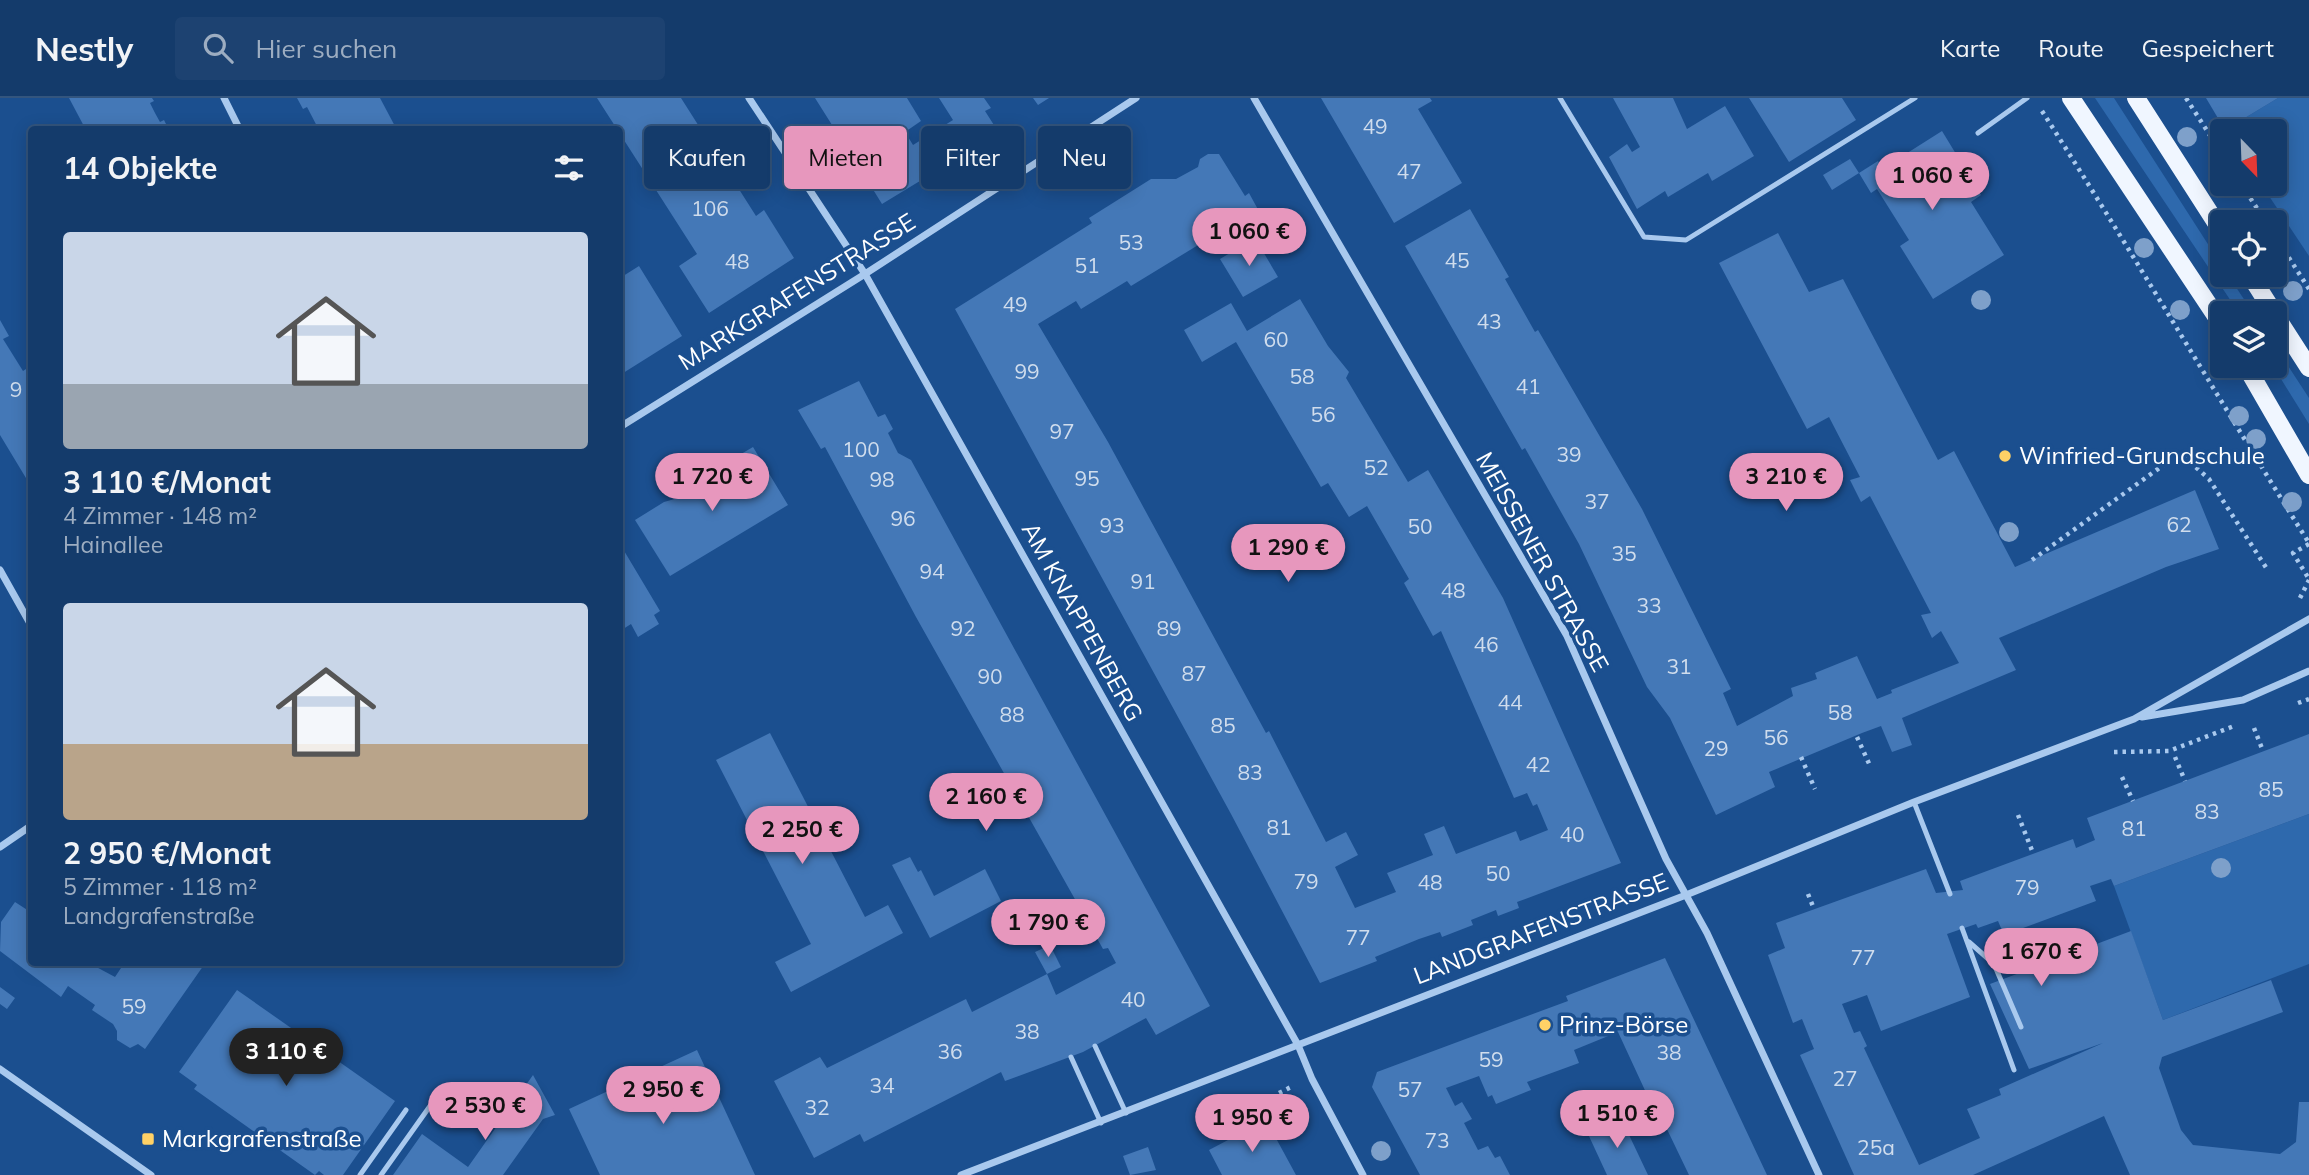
<!DOCTYPE html>
<html lang="de">
<meta charset="utf-8">
<style>
:root{--surface:#143b6b;--page:#1d4271;--text:#f1f3f6;--muted:#9dadc1;--line:#33557e;--accent:#e797bd}
body{margin:0;font-family:Mulish,sans-serif;background:var(--page);color:var(--text);height:100vh;display:flex;flex-direction:column;font-size:26px;white-space:nowrap}
*{box-sizing:border-box;margin:0}
p{font-size:23px;color:var(--muted)}
.icon{flex:none;width:38px;height:38px;fill:none;stroke:currentColor;stroke-width:2;stroke-linecap:round;stroke-linejoin:round}
.map{position:relative;flex:1;overflow:hidden}
.details{position:absolute;left:28px;top:28px;width:595px;height:840px;display:flex;flex-direction:column;background:var(--surface);border-radius:7px;box-shadow:0 4px 18px #0003,0 0 0 2px var(--line)}
.details>*{flex:none}
.hud{position:absolute;left:644px;top:28px;width:665px;height:63px;display:flex;gap:14px}
.needle{width:46px;rotate:157deg}
.fabs{position:absolute;left:2210px;top:21px;display:grid;gap:14px}
.fabs a{display:grid;place-items:center;width:77px;height:77px;border-radius:7px;background:var(--surface);box-shadow:0 4px 18px #0003,0 0 0 2px var(--line);font-size:35px}
.price{position:absolute;translate:-50% -60px;padding:0 16px;border-radius:24px;background:var(--accent);color:#111;font-size:23px;line-height:46px;filter:drop-shadow(0 2px 4px #0008)}
.price::after{content:'';position:absolute;left:50%;top:42px;width:21px;height:16px;margin-left:-10px;background:inherit;clip-path:polygon(0 0,100% 0,50% 100%)}
.price.on{background:#222;color:#fff}
ul{padding:0;list-style:none}
li{display:grid;align-content:center;gap:14px;height:371px;padding:0 35px}
li span{display:grid;place-items:center;height:217px;border-radius:7px;color:#555}
li>.icon{margin-inline-start:auto}
span .icon{width:126px;height:126px;fill:#fffc;stroke-width:1}
li b{font-size:30px}
h2{display:flex;justify-content:space-between;align-items:center;height:84px;padding:0 35px;font-size:30px}
.pill{padding:0 24px;border-radius:7px;background:var(--surface);box-shadow:0 4px 18px #0003,0 0 0 2px var(--line);font-size:24px;line-height:63px}
.pill.on{background:var(--accent);color:#111}
header{display:flex;align-items:center;gap:42px;box-sizing:border-box;height:98px;padding:0 35px;background:var(--surface);border-bottom:2px solid var(--line)}
header strong{font-size:33px}
nav{display:flex;gap:38px;margin-inline-start:auto;font-size:24px}
.search{width:490px;height:63px;background:var(--page);display:flex;align-items:center;gap:18px;box-sizing:border-box;padding:0 24px;border-radius:7px;color:var(--muted);font-size:26px}
.map>svg:first-child{display:block}
.green{fill:#2e69ad}
.building{fill:#4478b7}
.lines{fill:none;stroke-linecap:round;stroke-linejoin:round}
.path{stroke:#a9c9ee;stroke-width:4.5;stroke-dasharray:3.5 5;stroke-linecap:butt}
.service{stroke:#a9c9ee;stroke-width:5}
.minor{stroke:#a9c9ee;stroke-width:7}
.primary{stroke:#f0f6ff;stroke-width:18}
.tree{fill:#7ea0ca}
.poi-dot{fill:#ffd166;stroke:#1b4f8f;stroke-width:2.5}
.labels{text-anchor:middle;stroke-width:7;stroke-linejoin:round;paint-order:stroke}
.number-label{font-size:21px;fill:#d0dded}
.street-label{font-size:24px;fill:#fff;stroke:#1b4f8f}
.poi-label{font-size:24px;fill:#fff;stroke:#1b4f8f;text-anchor:start}
</style>
<header>
<strong>Nestly</strong>
<div class="search"><svg class="icon" aria-label="search" viewBox="0 0 24 24"><circle cx="10" cy="10" r="6"/><path d="M15 15l6 6"/></svg>Hier suchen</div>
<nav><a>Karte</a><a>Route</a><a>Gespeichert</a></nav>
</header>
<div class="map">
<svg width="2309" height="1077" viewBox="0 0 2309 1077">
<rect width="100%" height="100%" fill="#1b4f8f"/>
<path class="green" d="M2095 0H2114L2222 168V177H2228L2253 215H2239Z
M2278 0H2309V158L2261 86H2275V33L2225 32Z
M2275 248 2309 300V326L2273 268Z
M2309 716V866L2163 922 2114 788Z"/>
<path class="building" d="M69 0H152L154 3 150 5 155 15 160 24 164 22 169 32H86Z
M297 0H380L397 32H319L307 9 303 11Z
M597 0H681L756 118 764 112 794 160 709 215 679 168 697 156Z
M815 0H907L921 23 905 34 913 47 953 22 939 0H984L991 10 985 13 999 35 882 106 869 85 878 79 865 59 856 65Z
M1033 0H1049L1038 7Z
M1321 0H1430L1432 3 1418 11 1462 85 1394 125Z
M1613 0H1673L1687 31 1725 8 1754 58 1712 83 1708 75 1668 99 1665 93 1637 111 1609 59 1627 46 1632 54 1640 49Z
M1749 0H1842L1856 22 1789 64Z
M2206 0H2278L2225 32Z
M1942 33 1981 97 1971 104 2004 157 1933 201 1900 148 1909 142 1877 91 1871 95 1859 75 1832 92 1823 77 1850 61 1859 75 1878 63 1882 71Z
M1208 56H1219L1245 98 1249 95 1261 117 1258 119 1260 123 1218 147 1213 138 1131 188 1127 183 1081 211 1076 203 1038 226 1108 344 1266 635 1269 633 1326 744 1346 734 1358 757 1335 769 1355 810 1396 794 1387 775 1433 757 1424 736 1444 728 1456 756 1516 733 1520 743 1548 732 1537 706 1533 708 1527 695 1514 700 1441 533 1433 538 1404 485 1409 481 1367 408 1349 419 1328 385 1321 389 1236 244 1202 264 1184 232 1231 205 1247 233 1300 201 1328 248 1349 274 1346 280 1408 384 1428 372 1503 500 1621 765 1517 804 1519 810 1498 818 1496 812 1471 822 1473 827 1442 839 1440 834 1419 841 1375 859 1377 863 1320 885 1231 716 955 211 1092 125 1089 120 1151 81H1176L1198 69 1200 61Z
M1470 111 1509 179 1505 181 1535 234 1538 232 1642 411 1731 591 1723 595 1737 628 1793 598 1791 590 1817 581 1815 575 1857 558 1877 601 1892 595 1891 592 1959 565 1941 533 1932 540 1921 517 1931 515 1870 398 1861 404 1850 382 1860 379 1829 319 1807 331 1719 165 1778 135 1809 194 1843 181 1938 362 1954 353 2015 469 2195 392 2219 451 2166 469 1999 540 2016 572 1902 620 1912 647 1892 654 1881 628 1862 635 1769 674 1775 689 1716 717 1670 620 1647 589 1579 446 1525 350 1522 352 1405 148Z
M1255 140 1278 179 1243 199 1220 161Z
M639 168 682 238 620 277V180Z
M0 222 9 238 3 241 23 273 26 271 32 280V390L0 337Z
M859 283 878 319 885 316 893 331 888 335 898 355 911 362 1210 908 1156 937 1146 920 1083 954 1043 969 1005 983 1001 974 864 1044 860 1036 814 1060 774 983 820 959 827 970 966 901 972 914 1047 876 1056 897 1116 865 1108 850 1103 851 916 519 825 349 821 351 798 312Z
M753 349 788 407 670 478 635 422 664 404 692 396 716 380 712 373Z
M620 446 660 513 654 517 659 526 638 539 631 526 620 533Z
M770 635 865 819 888 807 903 835 791 894 775 864 811 846 716 662Z
M2309 636V716L2114 788 2111 781 2090 788 2096 803 2004 837 1998 823 1978 830 1976 826 1947 836 1970 899 1881 933 1867 897 1842 906 1854 935 1860 933 1867 948 1864 950 1919 1067 1980 1040 1967 1011 2001 997 1999 991 2103 945 2029 971 1990 886 2131 833 2163 922 2271 882 2283 914 2162 959 2159 970 2181 1032 2193 1047 2280 1056 2296 1044 2299 1004H2309V1077H2130L2104 1018 1973 1077H1854L1800 957 1814 951 1802 921 1793 925 1768 857 1785 850 1776 825 1926 771 1936 795 1963 792 1960 783 2073 741 2076 750 2095 742 2087 720Z
M910 759 918 774 921 772 934 798 985 771 1001 803 930 840 892 767Z
M15 804 32 815V864H87L115 879 125 864H206L145 951 138 946 130 950 117 942V933L113 926 92 912 95 907 68 888 61 899 0 853 1 824Z
M1050 847 1061 869 1047 876 1035 854Z
M1665 860 1767 1077H1689L1652 1000 1649 1001 1618 934 1574 952 1579 965 1527 984 1531 992 1496 1006 1492 997 1488 999 1479 978 1446 990 1455 1008 1462 1004 1472 1021 1464 1025 1478 1052 1488 1048 1495 1060 1500 1058 1510 1077H1420L1372 989 1377 974 1568 903 1566 898Z
M0 889 15 900 7 911 0 906Z
M237 892 395 1003 343 1077H324L319 1073 315 1077 194 991 197 987 179 974Z
M697 952 755 1077H600L569 1011Z
M533 977 555 1017 543 1021 503 1077H393L422 1036 468 1069Z
M1621 1020 1648 1077H1607L1588 1036Z
M1266 1022 1296 1077H1222L1209 1052Z
M1148 1049 1156 1072 1130 1077 1123 1058Z"/>
<g class="lines">
<path class="path" d="M2186 0 2222 56
M2042 13C2133 155 2219 302 2309 445
M2241 86 2266 124
M2275 138 2309 191
M2309 446 2293 455 2309 481
M2032 462 2180 355 2209 381 2267 471
M2300 500 2309 482
M2298 605 2309 601
M2254 630 2263 653
M1857 639 1871 670
M2114 654 2169 653 2234 628
M1801 659 1815 691
M2175 659 2185 683
M2122 679 2133 703
M2018 717 2033 755
M1808 796 1814 811
M1279 995 1291 989"/>
<path class="service" d="M1560 0 1644 139 1686 142 1915 0
M1978 35 2027 0
M1914 704 1950 796
M1962 830 2014 972
M1969 844 1994 866 2021 929
M1095 948 1126 1015
M1071 959 1101 1025
M360 1077 406 1012
M381 1077 435 1001"/>
<path class="minor" d="M224 0 240 32
M749 0 865 176 1298 947 1312 981 1363 1077
M1254 0 1567 538 1666 761 1707 835 1819 1077
M620 329 865 176 1136 0
M0 472 32 529
M2142 619 2243 602 2309 573
M0 749 32 727
M0 971 151 1077
M961 1077 1686 797 1914 704 2134 621 2309 521"/>
<path class="primary" d="M2071 0 2222 227
M2136 0 2222 134
M2250 177 2274 215
M2275 217 2309 270
M2246 268 2309 377"/>
</g>
<g class="tree">
<circle cx="2187" cy="39" r="10"/>
<circle cx="2144" cy="150" r="10"/>
<circle cx="2293" cy="193" r="10"/>
<circle cx="1981" cy="202" r="10"/>
<circle cx="2180" cy="212" r="10"/>
<circle cx="2239" cy="318" r="10"/>
<circle cx="2256" cy="341" r="10"/>
<circle cx="2292" cy="404" r="10"/>
<circle cx="2009" cy="434" r="10"/>
<circle cx="2221" cy="770" r="10"/>
<circle cx="1381" cy="1053" r="10"/>
</g>
<g class="poi-dot">
<circle cx="2005" cy="358" r="7"/>
<circle cx="1545" cy="927" r="7"/>
<rect x="141" y="1034" width="14" height="14" rx="3.5"/>
</g>
<g class="labels">
<g class="number-label">
<text x="1375" y="36">49</text>
<text x="1409" y="81">47</text>
<text x="710" y="118">106</text>
<text x="1131" y="152">53</text>
<text x="1457" y="170">45</text>
<text x="737" y="171">48</text>
<text x="1087" y="175">51</text>
<text x="1015" y="214">49</text>
<text x="1489" y="231">43</text>
<text x="1276" y="249">60</text>
<text x="1027" y="281">99</text>
<text x="1302" y="286">58</text>
<text x="1528" y="296">41</text>
<text x="16" y="299">9</text>
<text x="1323" y="324">56</text>
<text x="1062" y="341">97</text>
<text x="861" y="359">100</text>
<text x="1569" y="364">39</text>
<text x="1376" y="377">52</text>
<text x="1087" y="388">95</text>
<text x="882" y="389">98</text>
<text x="1597" y="411">37</text>
<text x="903" y="428">96</text>
<text x="2179" y="434">62</text>
<text x="1112" y="435">93</text>
<text x="1420" y="436">50</text>
<text x="1624" y="463">35</text>
<text x="932" y="481">94</text>
<text x="1143" y="491">91</text>
<text x="1453" y="500">48</text>
<text x="1649" y="515">33</text>
<text x="963" y="538">92</text>
<text x="1169" y="538">89</text>
<text x="1486" y="554">46</text>
<text x="1679" y="576">31</text>
<text x="1194" y="583">87</text>
<text x="990" y="586">90</text>
<text x="1510" y="612">44</text>
<text x="1840" y="622">58</text>
<text x="1012" y="624">88</text>
<text x="1223" y="635">85</text>
<text x="1776" y="647">56</text>
<text x="1716" y="658">29</text>
<text x="1538" y="674">42</text>
<text x="1250" y="682">83</text>
<text x="2271" y="699">85</text>
<text x="2207" y="721">83</text>
<text x="1279" y="737">81</text>
<text x="2134" y="738">81</text>
<text x="1572" y="744">40</text>
<text x="1498" y="783">50</text>
<text x="1306" y="791">79</text>
<text x="1430" y="792">48</text>
<text x="2027" y="797">79</text>
<text x="1358" y="847">77</text>
<text x="1863" y="867">77</text>
<text x="1133" y="909">40</text>
<text x="134" y="916">59</text>
<text x="1027" y="941">38</text>
<text x="950" y="961">36</text>
<text x="1669" y="962">38</text>
<text x="1491" y="969">59</text>
<text x="1845" y="988">27</text>
<text x="882" y="995">34</text>
<text x="1410" y="999">57</text>
<text x="817" y="1017">32</text>
<text x="1437" y="1050">73</text>
<text x="1876" y="1057">25a</text>
</g>
<g class="street-label">
<text transform="translate(797 194) rotate(-32)" y="8">MARKGRAFENSTRASSE</text>
<text transform="translate(1542 464) rotate(61)" y="8">MEISSENER STRASSE</text>
<text transform="translate(1082 524) rotate(61)" y="8">AM KNAPPENBERG</text>
<text transform="translate(1541 831) rotate(-21)" y="8">LANDGRAFENSTRASSE</text>
</g>
<g class="poi-label">
<text x="2019" y="366">Winfried-Grundschule</text>
<text x="1559" y="935">Prinz-Börse</text>
<text x="162" y="1049">Markgrafenstraße</text>
</g>
</g>
</svg>
<div class="fabs">
<a><svg class="needle" viewBox="-14 -14 28 28"><path d="M0-13l5 13h-10z" fill="#e53935"/><path d="M0 13l5-13h-10z" fill="#9dadc1"/></svg></a>
<a><svg class="icon" aria-label="locate" viewBox="0 0 24 24"><circle cx="12" cy="12" r="6"/><path d="M12 2v4M12 18v4M2 12h4M18 12h4"/></svg></a>
<a><svg class="icon" aria-label="layers" viewBox="0 0 24 24"><path d="M12 4l9 5-9 5-9-5zM3 14l9 5 9-5"/></svg></a>
</div>
<b class="price" style="left:1932px;top:114px">1 060 €</b>
<b class="price" style="left:1249px;top:170px">1 060 €</b>
<b class="price" style="left:712px;top:415px">1 720 €</b>
<b class="price" style="left:1786px;top:415px">3 210 €</b>
<b class="price" style="left:1288px;top:486px">1 290 €</b>
<b class="price" style="left:986px;top:735px">2 160 €</b>
<b class="price" style="left:802px;top:768px">2 250 €</b>
<b class="price" style="left:1048px;top:861px">1 790 €</b>
<b class="price" style="left:2041px;top:890px">1 670 €</b>
<b class="price on" style="left:286px;top:990px">3 110 €</b>
<b class="price" style="left:663px;top:1028px">2 950 €</b>
<b class="price" style="left:485px;top:1044px">2 530 €</b>
<b class="price" style="left:1617px;top:1052px">1 510 €</b>
<b class="price" style="left:1252px;top:1056px">1 950 €</b>
<div class="hud">
<a class="pill">Kaufen</a>
<a class="pill on">Mieten</a>
<a class="pill">Filter</a>
<a class="pill">Neu</a>
</div>
<section class="details">
<h2>14 Objekte<svg class="icon" aria-label="filters" viewBox="0 0 24 24"><path d="M4 7h16M4 17h16"/><circle cx="9" cy="7" r="2"/><circle cx="15" cy="17" r="2"/></svg></h2>
<ul>
<li><span style="background:linear-gradient(#c9d6e8 70%,#9aa5b1 0)"><svg class="icon" aria-label="home" viewBox="0 0 24 24"><path d="M3 11l9-7 9 7M6 9v11h12V9"/></svg></span><div><b>3 110 €/Monat</b><p>4 Zimmer · 148 m²</p><p>Hainallee</p></div></li>
<li><span style="background:linear-gradient(#c9d6e8 65%,#b9a48a 0)"><svg class="icon" aria-label="home" viewBox="0 0 24 24"><path d="M3 11l9-7 9 7M6 9v11h12V9"/></svg></span><div><b>2 950 €/Monat</b><p>5 Zimmer · 118 m²</p><p>Landgrafenstraße</p></div></li>
</ul>
</section>
</div>
